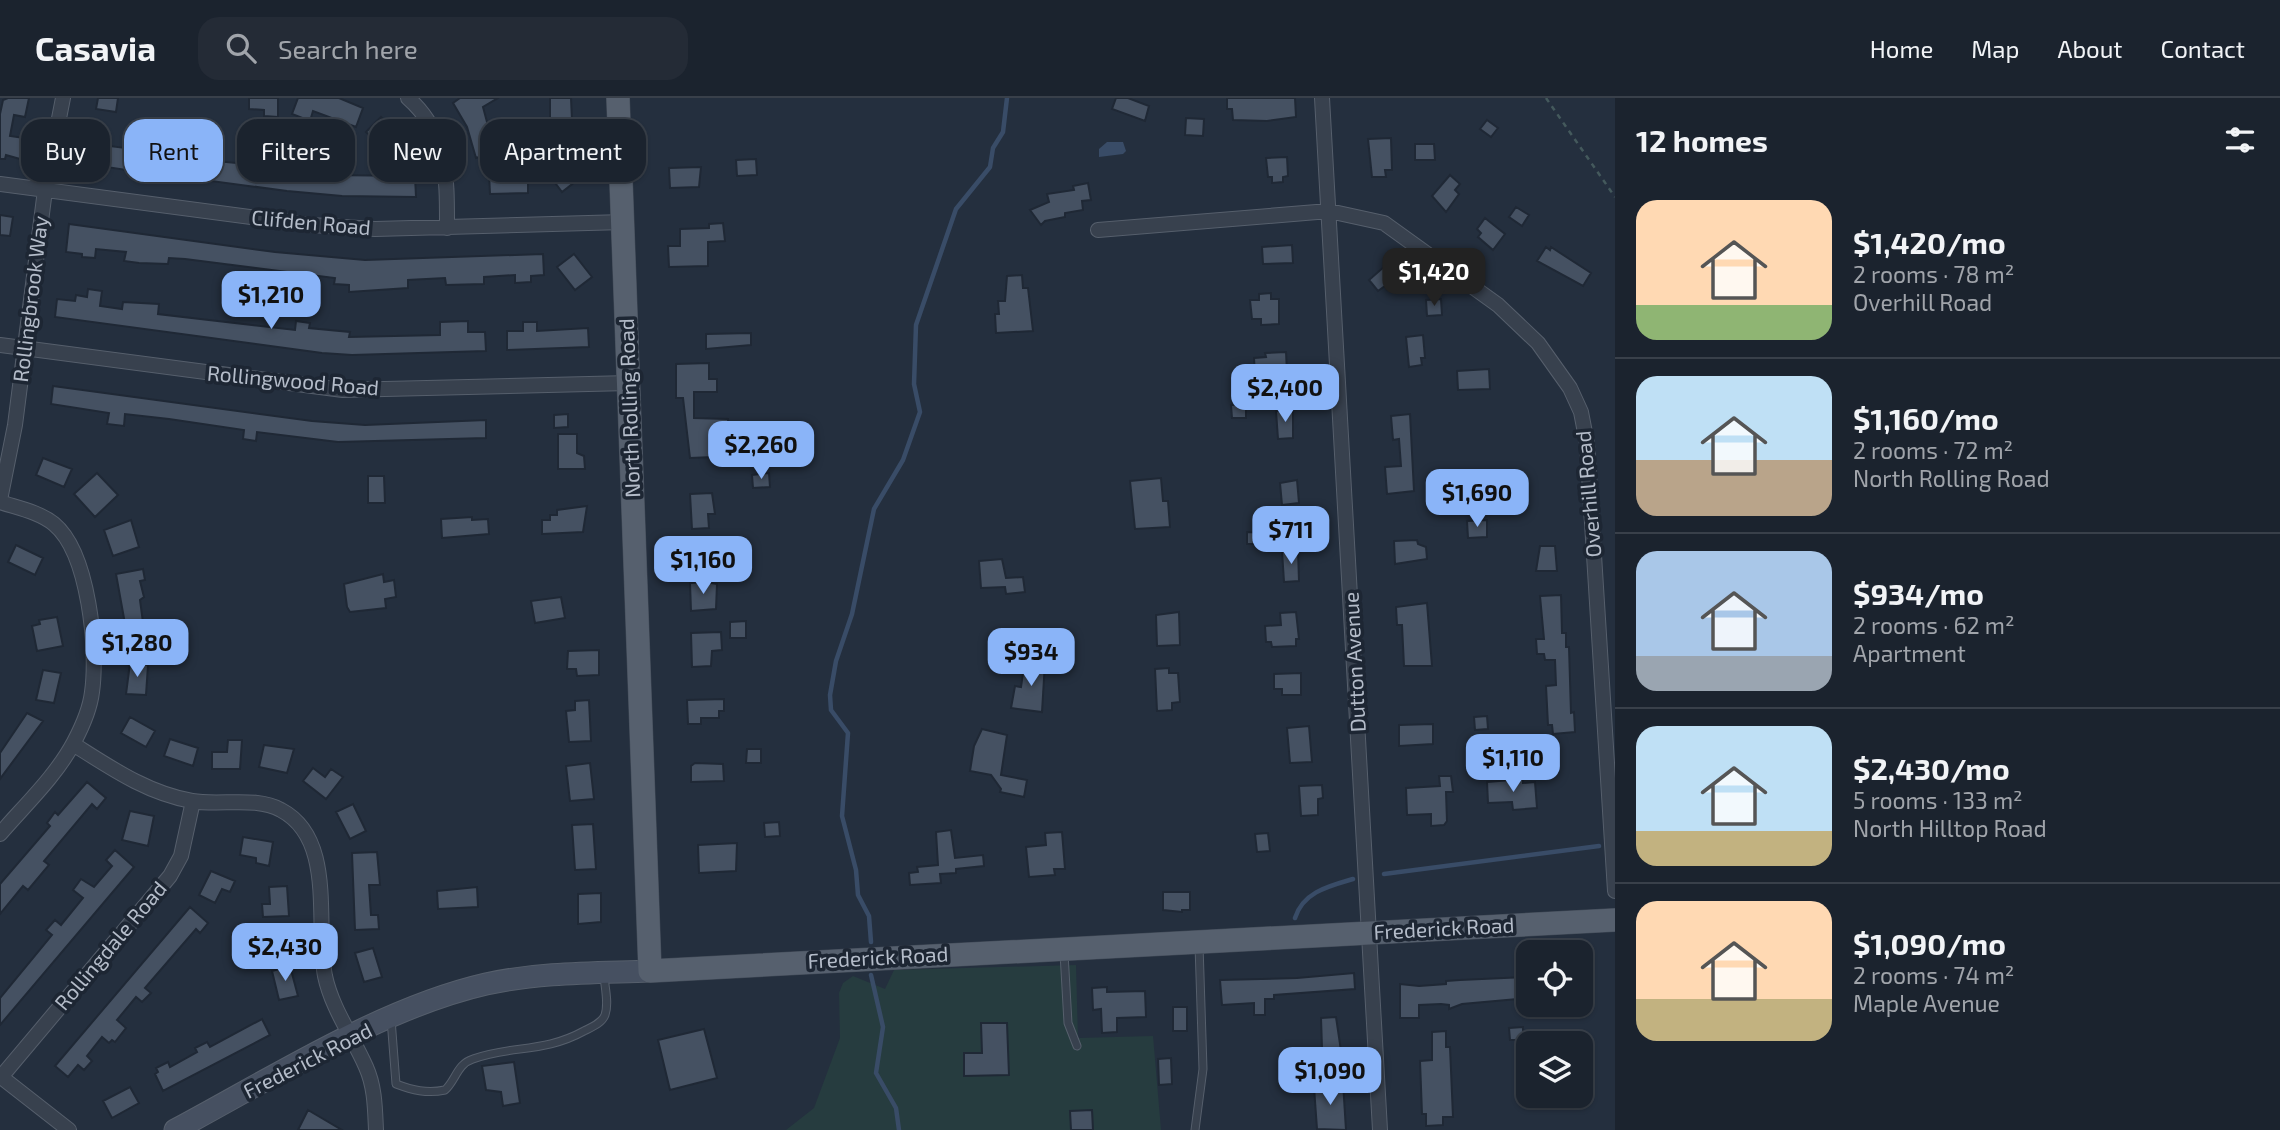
<!DOCTYPE html>
<meta charset="utf-8">
<style>
:root{--surface:#1b232e;--page:#242b36;--text:#f1f3f6;--muted:#a0a4aa;--line:#39404a;--accent:#8ab4f8}
body{margin:0;font-family:"Exo 2",sans-serif;background:var(--page);color:var(--text);height:100vh;display:flex;flex-direction:column;font-size:26px;white-space:nowrap}
*{box-sizing:border-box;margin:0}
p{font-size:23px;color:var(--muted)}
.icon{flex:none;width:38px;height:38px;fill:none;stroke:currentColor;stroke-width:2;stroke-linecap:round;stroke-linejoin:round}
.map{position:relative;flex:1;overflow:hidden}
.sheet{display:flex;flex-direction:column;background:var(--surface);width:665px}
.sheet>*{flex:none}
.guide{position:absolute;left:21px;top:21px;width:665px;height:63px;display:flex;gap:14px}
.controls{position:absolute;left:1516px;top:842px;display:grid;gap:14px}
.controls a{display:grid;place-items:center;width:77px;height:77px;border-radius:14px;background:var(--surface);box-shadow:0 2px 5px #0004,0 0 0 2px var(--line);font-size:35px}
.price{position:absolute;translate:-50% -60px;padding:0 16px;border-radius:14px;background:var(--accent);color:#111;font-size:23px;line-height:46px;filter:drop-shadow(0 2px 4px #0008)}
.price::after{content:'';position:absolute;left:50%;top:42px;width:21px;height:16px;margin-left:-10px;background:inherit;clip-path:polygon(0 0,100% 0,50% 100%)}
.price.current{background:#222;color:#fff}
ul{padding:0;list-style:none}
li{display:flex;align-items:center;gap:21px;height:175px;padding:0 21px}
li+li{border-top:2px solid var(--line)}
li span{display:grid;place-items:center;flex:none;width:196px;height:140px;border-radius:21px;color:#555}
li>.icon{margin-inline-start:auto}
span .icon{width:84px;height:84px;fill:#fffc;stroke-width:1}
li b{font-size:30px}
h2{display:flex;justify-content:space-between;align-items:center;height:84px;padding:0 21px;font-size:30px}
.pill{padding:0 24px;border-radius:21px;background:var(--surface);box-shadow:0 2px 5px #0004,0 0 0 2px var(--line);font-size:24px;line-height:63px}
.pill.current{background:var(--accent);color:#111}
header{display:flex;align-items:center;gap:42px;box-sizing:border-box;height:98px;padding:0 35px;background:var(--surface);border-bottom:2px solid var(--line)}
header strong{font-size:33px}
nav{display:flex;gap:38px;margin-inline-start:auto;font-size:24px}
.search{width:490px;height:63px;background:var(--page);display:flex;align-items:center;gap:18px;box-sizing:border-box;padding:0 24px;border-radius:21px;color:var(--muted);font-size:26px}
main{display:flex;flex:1;min-height:0}
.map>svg:first-child{display:block}
.green{fill:#263c3f}
.water{fill:#394c67}
.lines{fill:none;stroke-linecap:round;stroke-linejoin:round}
.stream{stroke:#394c67;stroke-width:4.5}
.building{fill:#455162;stroke:#1f2835;stroke-width:2}
.lane-casing{stroke:#565f6c;stroke-width:9}
.street-casing{stroke:#565f6c;stroke-width:16}
.secondary-casing{stroke:#565f6c;stroke-width:23}
.primary-casing{stroke:#414a57;stroke-width:24}
.path{stroke:#44595c;stroke-width:2.5;stroke-dasharray:5 5;stroke-linecap:butt}
.lane{stroke:#38414e;stroke-width:7}
.street{stroke:#38414e;stroke-width:14}
.secondary{stroke:#465061;stroke-width:21}
.primary{stroke:#56606e;stroke-width:23}
.labels{text-anchor:middle;stroke-width:7;stroke-linejoin:round;paint-order:stroke}
.street-label{font-size:21px;fill:#b4bcc9;stroke:#1d2633}
</style>
<header>
<strong>Casavia</strong>
<div class="search"><svg class="icon" aria-label="search" viewBox="0 0 24 24"><circle cx="10" cy="10" r="6"/><path d="M15 15l6 6"/></svg>Search here</div>
<nav><a>Home</a><a>Map</a><a>About</a><a>Contact</a></nav>
</header>
<main>
<div class="map">
<svg width="1615" height="1032" viewBox="0 0 1615 1032">
<rect width="100%" height="100%" fill="#242f3e"/>
<path class="green" d="M1076 867 1078 940 1153 938 1161 1032H786L814 1010 840 940 839 895 843 885 853 878 885 891 894 872Z"/>
<path class="water" d="M1107 44H1123L1126 53 1123 56 1099 59V51Z"/>
<g class="lines">
<path class="stream" d="M1384 776 1599 748
M1295 820C1303 794 1329 788 1353 781
M871 844 869 818 858 797 856 772 842 718 848 635 831 612 830 597 836 563 852 516 874 411 903 362 920 314 914 286 916 227 956 111 990 69 993 50 1003 34 1007 0
M871 877 883 929 876 975 896 1010 899 1032"/>
</g>
<path class="building" d="M8 0H29L25 19 14 17 10 38 24 40 20 61 6 57 5 61H0V16L3 2Z
M98 0H118L116 14 96 11Z
M249 0H278V19L264 18V12L249 11Z
M298 0H339L363 10 356 29 313 13 310 23 292 16Z
M460 0H498L483 9 495 54 476 60 467 29 453 5Z
M550 0H571L572 22 574 25 588 24V44L550 45Z
M1116 0H1128L1149 8 1145 23 1112 11Z
M1227 0H1295L1296 19 1267 23 1233 22 1232 11H1227Z
M381 19 402 39 387 54 366 34Z
M1186 20 1204 21 1203 38 1185 37Z
M1487 22 1498 30 1491 39 1480 31Z
M1391 40 1392 72H1385L1386 79H1372L1368 41Z
M198 45 209 46 206 62 236 65 237 56 253 58 252 67 328 77 415 78 416 99 342 98 287 93 204 82 203 84 81 65 83 51 101 54 102 47 196 59Z
M1415 46H1434L1435 62H1415Z
M1287 59 1288 78 1283 79V84L1272 85V79H1268L1266 60Z
M572 60 585 76 562 94 550 78Z
M756 61 757 77 737 78 736 62Z
M701 69 699 89 670 90 669 70Z
M528 74V95L490 96 489 75Z
M1450 77 1460 86 1455 92 1459 96 1446 114 1432 98Z
M1088 85 1091 102 1082 103 1083 112 1065 115V119L1045 123 1041 127 1030 112 1049 104 1047 96 1074 92 1073 88Z
M1516 109 1529 117 1522 128 1509 119Z
M0 117 13 119 10 138 0 137Z
M1485 120 1505 136 1493 152 1478 139 1481 135 1477 131Z
M723 125 725 143 708 144V168L669 169 668 148H680V131L709 130V126Z
M69 126 275 154 365 162 543 156 544 177 531 178V184L515 185V177L484 179V186L446 187 445 180 408 182V190L349 194V187L334 186 335 180 185 161 169 160 168 166 139 165 124 163 126 154 96 151 95 160 82 159V156L66 154Z
M1292 147 1293 165 1263 166 1262 149Z
M1546 149 1550 152 1551 149 1591 175 1583 188 1537 163Z
M574 156 592 179 575 192 557 169Z
M1394 160 1406 176 1387 191 1385 188 1378 193 1369 182Z
M1022 177 1023 190H1028L1033 233 996 235 995 216H999L998 203H1005L1007 178Z
M88 191 102 193 100 208 122 211 123 204 159 206 158 216 295 232 296 223 310 225 309 230 350 234 349 239 440 237V224L468 223V234H485L486 253 352 257 322 255 55 219 57 201 75 203 76 197 87 199Z
M1271 195V201H1279V226L1261 227V221H1252L1250 202H1259V196Z
M1441 201 1442 217 1427 218 1426 202Z
M523 224H537V233L588 230 589 249 507 252V233H523Z
M751 235V247L706 251V236Z
M1423 237 1425 260H1421L1422 267 1409 269 1406 239Z
M1286 254 1287 274 1255 277 1254 260 1266 259 1265 255Z
M709 265V281H717V294H694V320L728 321 729 342 714 343V359L690 360 683 300H676V266Z
M1489 271 1490 291 1458 292 1457 273Z
M53 288 312 323 365 327 486 322V340L338 344 257 334 256 343 243 341 244 332 169 321 125 316 124 328 107 326 109 315 51 306Z
M1246 306V320H1232L1231 307Z
M1293 312V340L1278 341 1276 313Z
M568 316V329L554 330V317Z
M1410 316 1414 393 1387 396 1385 369 1401 368 1399 341 1393 342 1391 318Z
M558 336H577V355L584 358 585 371H558Z
M43 360 72 371 64 389 36 377Z
M97 375 118 397 95 419 74 396Z
M769 375 770 389 753 390 752 377Z
M368 378H384L385 405H368Z
M1161 380 1163 403H1168L1170 429 1135 431 1130 383Z
M1297 382 1299 405 1282 407 1280 385Z
M712 395 715 416H708L709 430 692 431 690 396Z
M587 408 583 434 542 436V422H550V417H557V412Z
M472 419V422L488 421 489 436 442 440 441 421Z
M131 422 139 449 113 458 104 432Z
M1487 422V439L1468 440 1467 423Z
M1247 434 1263 435 1262 446H1247Z
M1417 442 1418 446 1426 449 1427 461 1395 466 1394 443Z
M16 447 43 460 35 477 8 464Z
M1540 448H1555L1557 473H1536Z
M1298 452 1299 483 1284 484 1282 453Z
M1002 461 1006 480 1023 479 1025 494 1006 496 1005 489 981 490 979 463Z
M143 471 145 482 140 483 144 499 140 502 144 532 154 530 156 545 129 548 116 476Z
M383 476 384 484 394 482 396 499 385 501 386 510 350 514 347 509 344 486Z
M706 484 717 486 716 511 691 513 690 485Z
M1561 497 1562 535H1566V549H1569L1571 615 1574 614 1575 634 1553 636 1552 627H1548L1546 588 1556 587 1555 562H1545L1544 556H1537L1536 541H1544L1540 498Z
M561 499 565 520 535 525 531 503Z
M1427 505 1432 568H1404L1402 527H1397L1396 509Z
M1179 514 1180 547 1157 548 1156 517Z
M1296 514 1299 541H1296V548L1272 549 1271 544H1266L1265 528 1281 527 1280 515Z
M57 519 63 548 37 553 32 528 40 526 39 522Z
M746 523V540H730V524Z
M721 534 722 552 712 553 711 568 692 569 691 535Z
M171 547H188V559L171 558Z
M599 552V577L577 578 576 571H567L568 553Z
M1025 561 1045 564 1042 614 1011 610 1015 588 1021 589Z
M130 565 148 567 146 597 126 596Z
M1169 570V575H1178L1180 604 1172 605V612L1157 613 1155 571Z
M43 572 61 575 54 605 36 602Z
M1301 575V597H1282V591H1274V576Z
M724 601V613H719V620H701V626H688L687 602Z
M589 602 591 643 569 644 566 613 575 612V603Z
M27 615 43 623 0 681V655Z
M1487 618 1488 631 1475 632 1474 619Z
M130 619 155 633 146 649 121 635Z
M1433 626V646L1399 648V627Z
M1309 628 1312 664 1290 665 1287 630Z
M982 631 1007 637 1001 677 1027 682 1024 699 1000 694 1001 691 991 677 970 673 974 648Z
M170 641 198 650 193 668 164 658Z
M228 642H242L240 671H212V654H227Z
M264 647 294 651 287 675 259 669Z
M747 651H761V665H746Z
M590 665 594 701 570 703 566 668Z
M695 665 723 666 724 683 691 684V668Z
M313 670 325 679 331 671 343 679 326 701 303 683Z
M1439 678H1451L1453 694H1446L1447 723 1444 727 1431 728V716L1407 717 1406 690 1440 688Z
M1523 681V685L1535 684 1537 710 1513 712 1512 704 1488 705 1487 684Z
M87 684 106 700 97 711 92 706 44 763 49 767 28 792 23 788 0 816V786L50 728 47 725 55 714 58 717Z
M1322 687 1323 700 1318 701V717L1301 718 1299 688Z
M353 706 366 733 350 741 336 714Z
M130 713 154 718 148 748 122 742Z
M779 724 780 738 765 739 764 725Z
M593 726 596 771 575 772 572 727Z
M951 732 955 760 983 757 984 768 956 771V775L940 776 941 785 910 787 909 775 918 774 917 769 938 767 936 734Z
M1062 734 1065 771H1054L1055 777 1029 779 1026 749 1046 747 1045 735Z
M1268 735 1270 753 1257 754 1255 736Z
M243 739 273 744 269 768 256 765V760L240 757Z
M737 745 736 773 699 775 698 747Z
M115 752 134 769 0 927V900L52 837 46 832 55 822 61 827 83 800 73 792 81 781 94 789 112 768 106 762Z
M377 754 380 787H369L371 817H378L379 831 355 832 352 755Z
M211 773 235 783 230 794 222 791 215 805 199 797Z
M287 788 289 818 263 819 262 806H270L269 789Z
M477 789 478 809 438 811 437 793Z
M1163 794H1190V812H1182V814L1163 812Z
M601 795V824L578 826V796Z
M190 809 208 825 200 835 196 831 145 890 151 895 142 904 136 899 117 922 126 930 115 944 112 942 109 945 102 939 87 958 92 963 84 972 78 967 68 979 55 968Z
M373 850 382 879 364 884 355 855Z
M290 868 298 898 279 902 272 873Z
M1354 875 1355 891 1274 897V901H1265V917H1254V905L1222 907 1220 882 1297 880Z
M1528 879V900L1462 906 1449 911V907L1441 906 1419 907V920H1400V886L1419 888 1446 886V883L1460 882Z
M1107 889V894L1145 893 1146 919 1117 920V934L1102 935 1101 911 1093 912 1092 890Z
M1173 909H1187V933H1173Z
M1336 919 1343 966 1305 968 1304 952 1322 950 1321 920Z
M262 921 270 937 163 993 155 976 158 974 156 970 168 964 170 969 197 954 195 950 207 944 210 949Z
M981 925H1007L1009 977 964 978V955H982Z
M1523 929V942H1510L1509 930Z
M704 931 717 980 670 992 658 942Z
M1446 933V949H1450L1453 1019H1443V1027L1426 1028V1016H1422L1420 963 1432 962V934Z
M1171 960 1172 986 1159 987 1158 961Z
M514 964 520 1005 503 1008 501 994 486 992 482 968Z
M1343 984 1346 1032 1317 1031 1314 989Z
M130 989 139 1005 112 1020 103 1003Z
M308 1012 342 1032H298Z
M1092 1012 1093 1032H1071L1070 1013Z"/>
<g class="lines">
<defs>
<path id="lane" d="M1064 855 1068 925 1077 948
M391 921 396 986C412 992 427 996 445 992 456 982 457 966 473 961 512 947 544 955 584 933 592 929 602 925 605 917 609 906 605 890 604 878
M1195 1032 1203 971 1199 847"/>
<path id="street" d="M408 0C448 35 447 80 447 130
M1322 0 1380 1032
M0 86 311 127 375 131 624 124
M1098 132 1329 113 1384 125 1498 207 1538 245 1570 290 1581 314 1587 345 1615 793
M0 247 343 292 629 285
M0 402 15 327 45 92 63 0
M0 404C18 410 39 414 54 426 89 455 98 552 92 594 90 611 82 629 74 644 56 678 25 707 0 736
M73 646C111 670 147 695 192 703 220 708 256 698 281 712 336 741 315 825 325 878 332 911 353 939 366 969 375 989 375 1011 376 1032
M0 978 69 1032
M1 979 170 778 181 758 193 703"/>
<path id="secondary" d="M175 1032C271 981 381 910 486 886 540 874 596 875 650 873"/>
<path id="primary" d="M618 0 650 873 1615 822"/>
</defs>
<use href="#lane" class="lane-casing"/>
<use href="#street" class="street-casing"/>
<use href="#secondary" class="secondary-casing"/>
<use href="#primary" class="primary-casing"/>
<path class="path" d="M1546 0 1615 99"/>
<use href="#lane" class="lane"/>
<use href="#street" class="street"/>
<use href="#secondary" class="secondary"/>
<use href="#primary" class="primary"/>
</g>
<g class="labels">
<g class="street-label">
<text transform="translate(311 125) rotate(5)" y="7">Clifden Road</text>
<text transform="translate(31 201) rotate(-83)" y="7">Rollingbrook Way</text>
<text transform="translate(293 283) rotate(5)" y="7">Rollingwood Road</text>
<text transform="translate(630 310) rotate(-92)" y="7">North Rolling Road</text>
<text transform="translate(1589 396) rotate(-95)" y="7">Overhill Road</text>
<text transform="translate(1355 564) rotate(-93)" y="7">Dutton Avenue</text>
<text transform="translate(1444 831) rotate(-3)" y="7">Frederick Road</text>
<text transform="translate(111 848) rotate(-50)" y="7">Rollingdale Road</text>
<text transform="translate(878 860) rotate(-3)" y="7">Frederick Road</text>
<text transform="translate(308 963) rotate(-27)" y="7">Frederick Road</text>
</g>
</g>
</svg>
<div class="controls">
<a><svg class="icon" aria-label="locate" viewBox="0 0 24 24"><circle cx="12" cy="12" r="6"/><path d="M12 2v4M12 18v4M2 12h4M18 12h4"/></svg></a>
<a><svg class="icon" aria-label="layers" viewBox="0 0 24 24"><path d="M12 4l9 5-9 5-9-5zM3 14l9 5 9-5"/></svg></a>
</div>
<b class="price current" style="left:1434px;top:210px">$1,420</b>
<b class="price" style="left:271px;top:233px">$1,210</b>
<b class="price" style="left:1285px;top:326px">$2,400</b>
<b class="price" style="left:761px;top:383px">$2,260</b>
<b class="price" style="left:1477px;top:431px">$1,690</b>
<b class="price" style="left:1291px;top:468px">$711</b>
<b class="price" style="left:703px;top:498px">$1,160</b>
<b class="price" style="left:137px;top:581px">$1,280</b>
<b class="price" style="left:1031px;top:590px">$934</b>
<b class="price" style="left:1513px;top:696px">$1,110</b>
<b class="price" style="left:285px;top:885px">$2,430</b>
<b class="price" style="left:1330px;top:1009px">$1,090</b>
<div class="guide">
<a class="pill">Buy</a>
<a class="pill current">Rent</a>
<a class="pill">Filters</a>
<a class="pill">New</a>
<a class="pill">Apartment</a>
</div>
</div>
<section class="sheet">
<h2>12 homes<svg class="icon" aria-label="filters" viewBox="0 0 24 24"><path d="M4 7h16M4 17h16"/><circle cx="9" cy="7" r="2"/><circle cx="15" cy="17" r="2"/></svg></h2>
<ul>
<li><span style="background:linear-gradient(#ffd9b3 75%,#8fb573 0)"><svg class="icon" aria-label="home" viewBox="0 0 24 24"><path d="M3 11l9-7 9 7M6 9v11h12V9"/></svg></span><div><b>$1,420/mo</b><p>2 rooms · 78 m²</p><p>Overhill Road</p></div></li>
<li><span style="background:linear-gradient(#bfe0f5 60%,#b9a48a 0)"><svg class="icon" aria-label="home" viewBox="0 0 24 24"><path d="M3 11l9-7 9 7M6 9v11h12V9"/></svg></span><div><b>$1,160/mo</b><p>2 rooms · 72 m²</p><p>North Rolling Road</p></div></li>
<li><span style="background:linear-gradient(#a9c7e8 75%,#9aa5b1 0)"><svg class="icon" aria-label="home" viewBox="0 0 24 24"><path d="M3 11l9-7 9 7M6 9v11h12V9"/></svg></span><div><b>$934/mo</b><p>2 rooms · 62 m²</p><p>Apartment</p></div></li>
<li><span style="background:linear-gradient(#bfe0f5 75%,#c2b280 0)"><svg class="icon" aria-label="home" viewBox="0 0 24 24"><path d="M3 11l9-7 9 7M6 9v11h12V9"/></svg></span><div><b>$2,430/mo</b><p>5 rooms · 133 m²</p><p>North Hilltop Road</p></div></li>
<li><span style="background:linear-gradient(#ffd9b3 70%,#c2b280 0)"><svg class="icon" aria-label="home" viewBox="0 0 24 24"><path d="M3 11l9-7 9 7M6 9v11h12V9"/></svg></span><div><b>$1,090/mo</b><p>2 rooms · 74 m²</p><p>Maple Avenue</p></div></li>
</ul>
</section>
</main>
